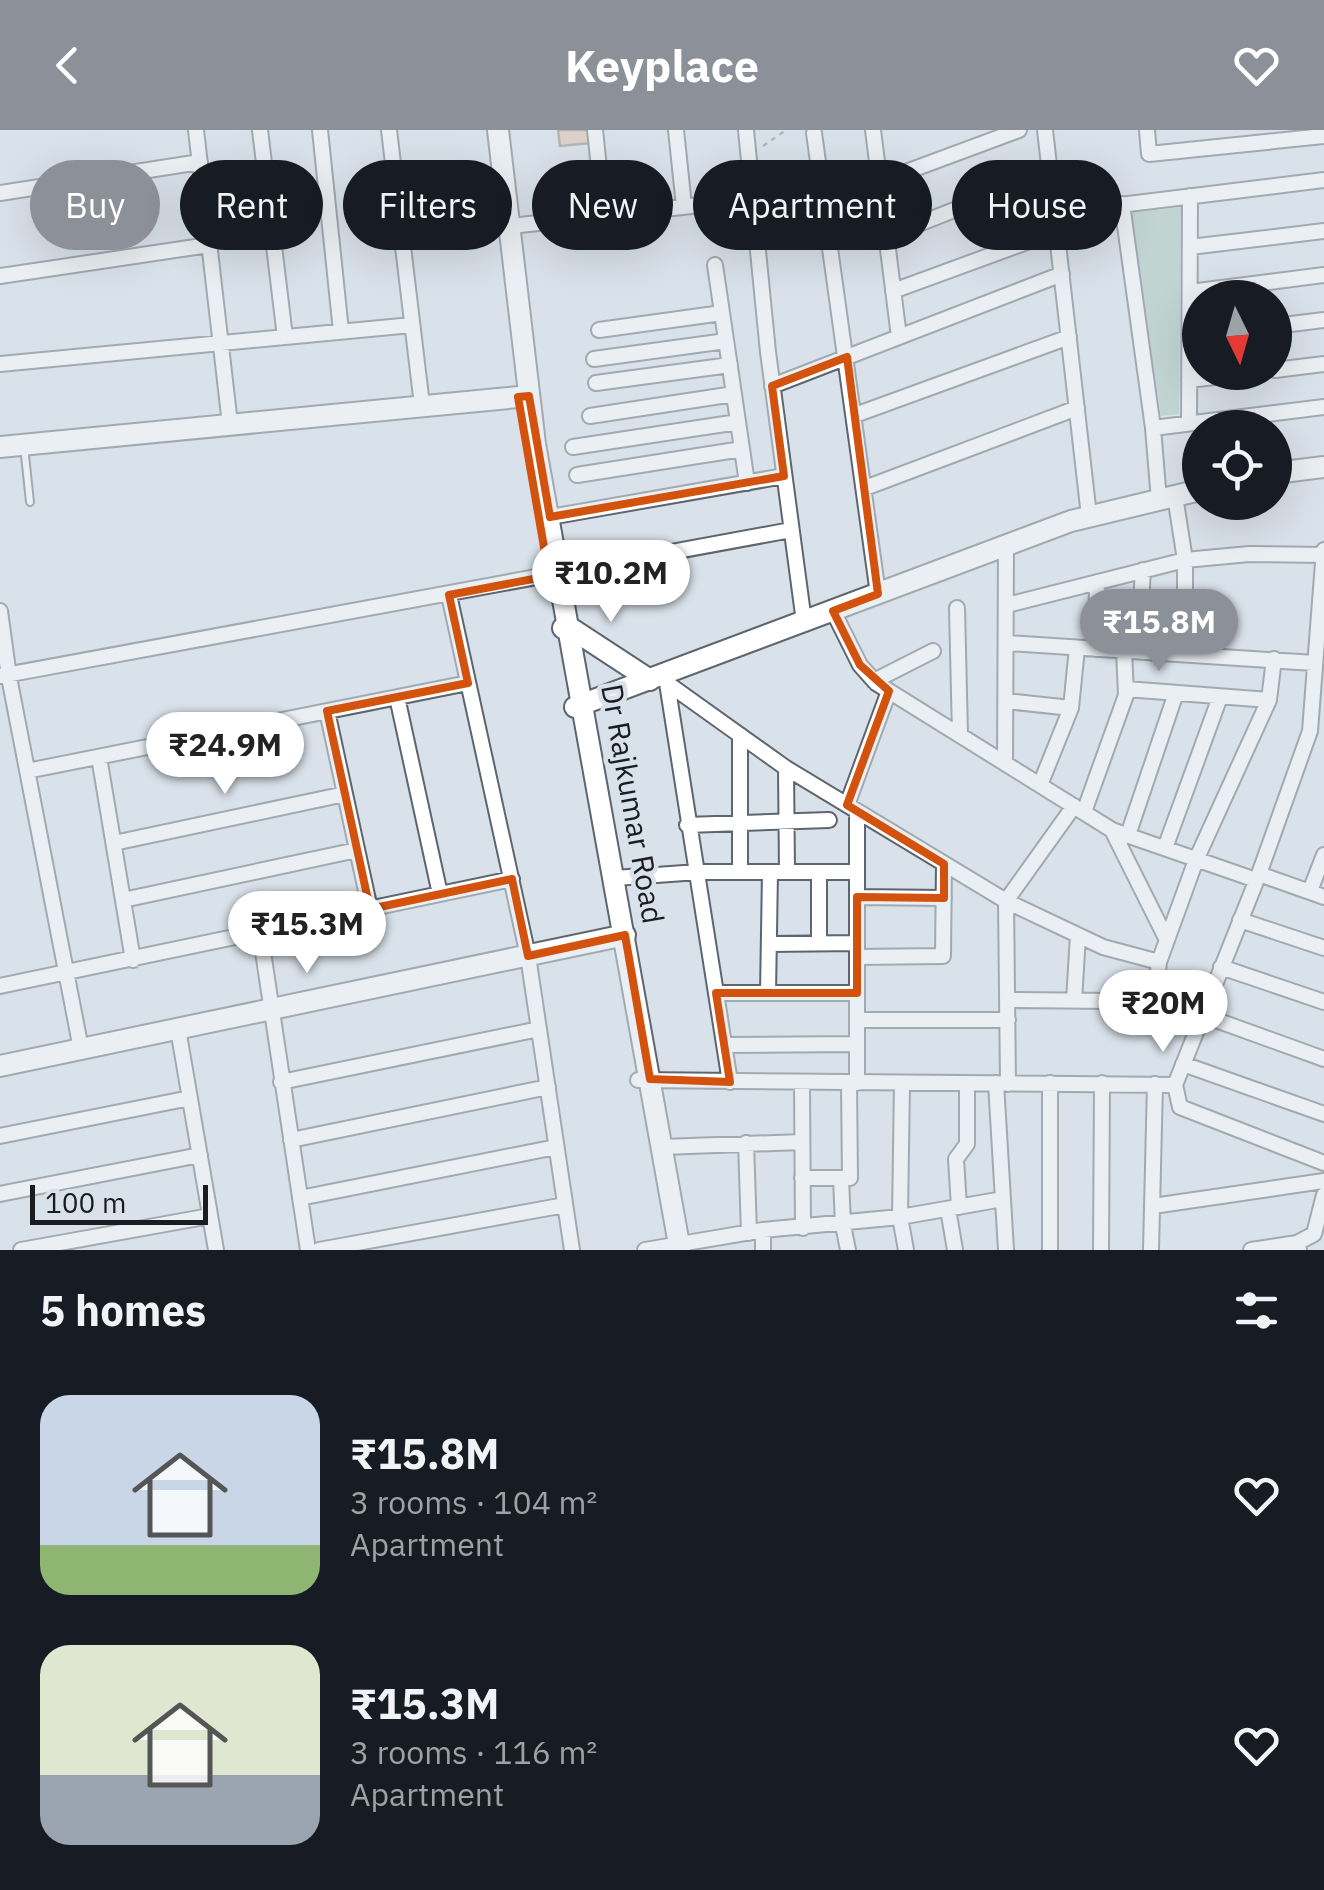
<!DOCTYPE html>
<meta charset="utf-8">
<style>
:root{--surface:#171b24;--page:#20242c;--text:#f1f3f6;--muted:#9ea1a6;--accent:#8c9099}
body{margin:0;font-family:"IBM Plex Sans",sans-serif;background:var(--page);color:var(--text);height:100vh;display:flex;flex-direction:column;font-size:38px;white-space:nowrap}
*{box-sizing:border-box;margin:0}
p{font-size:32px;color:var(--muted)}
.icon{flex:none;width:55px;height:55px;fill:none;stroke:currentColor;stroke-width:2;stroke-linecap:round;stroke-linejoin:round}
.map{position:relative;height:1120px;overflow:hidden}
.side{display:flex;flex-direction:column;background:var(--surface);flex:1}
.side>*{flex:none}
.hud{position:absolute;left:30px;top:30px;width:1265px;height:90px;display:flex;gap:20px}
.needle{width:65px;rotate:175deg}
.buttons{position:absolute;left:1182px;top:150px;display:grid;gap:20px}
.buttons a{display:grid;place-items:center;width:110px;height:110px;border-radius:50%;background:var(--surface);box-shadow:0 10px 40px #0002;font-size:50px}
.scale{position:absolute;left:30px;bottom:25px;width:178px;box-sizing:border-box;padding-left:10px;border:5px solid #191c20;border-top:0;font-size:28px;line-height:35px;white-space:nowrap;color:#191c20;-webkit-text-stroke:8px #d9e1ea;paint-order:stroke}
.price{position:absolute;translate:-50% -85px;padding:0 22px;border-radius:35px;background:#fff;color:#222;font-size:32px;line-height:65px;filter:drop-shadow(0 2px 5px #0008)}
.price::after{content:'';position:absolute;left:50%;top:60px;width:30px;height:22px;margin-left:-15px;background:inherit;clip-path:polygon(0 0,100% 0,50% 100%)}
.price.current{background:var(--accent);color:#fff}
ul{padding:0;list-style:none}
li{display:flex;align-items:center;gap:30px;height:250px;padding:0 40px}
li span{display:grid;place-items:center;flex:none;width:280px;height:200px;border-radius:30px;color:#555}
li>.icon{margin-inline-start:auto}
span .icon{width:120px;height:120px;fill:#fffc;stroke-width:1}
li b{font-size:42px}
h2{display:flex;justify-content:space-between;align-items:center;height:120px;padding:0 40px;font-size:42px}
.chip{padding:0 35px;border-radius:45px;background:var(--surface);box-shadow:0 10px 40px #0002;font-size:35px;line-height:90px}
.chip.current{background:var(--accent);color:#fff}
header{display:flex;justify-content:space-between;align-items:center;height:130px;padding:0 40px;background:var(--accent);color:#fff;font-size:45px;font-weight:700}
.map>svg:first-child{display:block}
.green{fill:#a4c3b4}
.building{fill:#e2bca4;stroke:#887e77;stroke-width:2.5}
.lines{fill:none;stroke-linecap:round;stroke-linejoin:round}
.lane-casing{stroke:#5e656d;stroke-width:10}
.street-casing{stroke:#5e656d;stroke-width:18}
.secondary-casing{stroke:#5e656d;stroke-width:24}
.path{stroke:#81878d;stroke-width:2.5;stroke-dasharray:5 5;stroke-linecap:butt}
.lane{stroke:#fff;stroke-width:6}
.street{stroke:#fff;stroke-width:14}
.secondary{stroke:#fff;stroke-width:20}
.marked{fill:none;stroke:#d3530e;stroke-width:8;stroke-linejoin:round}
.labels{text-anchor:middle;stroke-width:9;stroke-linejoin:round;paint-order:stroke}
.street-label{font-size:30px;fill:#191c20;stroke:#d9e1ea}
</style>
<header><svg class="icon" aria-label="back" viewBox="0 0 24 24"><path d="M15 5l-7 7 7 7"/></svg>Keyplace<svg class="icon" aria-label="heart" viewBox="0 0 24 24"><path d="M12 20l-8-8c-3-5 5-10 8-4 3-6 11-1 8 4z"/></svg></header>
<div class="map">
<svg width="1324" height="1120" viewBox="0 0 1324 1120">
<rect width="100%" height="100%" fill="#d9e1ea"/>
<path class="green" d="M1181 77 1179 284 1161 286 1131 83Z"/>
<path class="building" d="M558 0H590L592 13 560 16Z"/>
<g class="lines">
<defs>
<path id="lane" d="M24 316 30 372"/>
<path id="street" d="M196 0 230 294
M260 0 285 207
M320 0 341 201
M389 0 422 275
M595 0 604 85
M676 0 684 76
M746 0 768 222 804 492
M873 0 899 207
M1045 0 1089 386
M1147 0 1149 24 1324 6
M814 3 878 464
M879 52 1019 0
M0 63 200 32
M1122 74 1153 298 1159 370
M1055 83 1324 50
M511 96 754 69
M402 107 498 97
M886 107 1050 42
M1190 117 1324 101
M715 135 747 353
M0 146 209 115
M893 161 1057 101
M1190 162 1324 145
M1275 196 1324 190
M599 200 722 183
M594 229 726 211
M0 234 412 195
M1275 240 1324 234
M1189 250 1256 242
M596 253 730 235
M772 256 1062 144
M855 285 1069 207
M590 286 734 264
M1189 292 1190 66
M1153 298 1324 277
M573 317 738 292
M577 345 742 319
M865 358 1077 278
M1175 366 1185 430V524
M550 387 784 346
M449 465 528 826 572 1120
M1007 475 1185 430 1249 424 1324 425
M957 478 960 605
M0 481 9 547 81 919
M833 481 860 535 876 553 1112 700 1256 750
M1007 513 1314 533
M1096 519 1097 452
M1138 521 1143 440
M0 546 791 400
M662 546 667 553 786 638 1006 771 1103 817 1159 832
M874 551 933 521
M667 553 730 952
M1126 559 1269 570
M397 567 440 764
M1006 571 1071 578
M327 581 370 779
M740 605V742
M99 627 133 830
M1005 633 1006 415
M786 638 787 742
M27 641 468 553
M1040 655 1071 578 1077 518
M847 675 889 561
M1084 682 1126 565 1124 520
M687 695 829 690
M1112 700 1167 810
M1128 705 1176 563
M114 713 345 664
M1165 718 1220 567
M819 742V813
M1259 744 1324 767
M615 748 698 742H857
M1310 761 1324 725
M857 767 944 768
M123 770 357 720
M1240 790 1324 818
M260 802 308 1120
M769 814 857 813
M857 827 943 826 944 734
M1221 837 1324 872
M0 856 512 749
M716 863H857
M768 863 770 742
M1009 870 1207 872
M1155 870 1159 832 1196 730 1269 570 1274 529
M1074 871 1078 805
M1202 885 1324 929
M857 890H1008
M178 899 216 1120
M724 915 857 914
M1183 934 1324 984
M638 950 1175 955 1259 744 1310 601 1324 420
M281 952 539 899
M802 952 803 1098
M857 953V681
M902 953 900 1087 906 1120
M996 953 1006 1120
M1050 953V1120
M1008 954 1006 771 1074 676
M1175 955 1180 977 1324 1033
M0 1006 190 968
M291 1010 548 957
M746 1013 749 1103
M662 1017 802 1012
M802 1048H850L849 952
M841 1048 843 1095 848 1120
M0 1064 200 1025
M300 1068 556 1017
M1153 1076 1324 1051
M959 1077 956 1029 967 1014V953
M948 1079 955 1120
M21 1120 210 1086
M319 1120 565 1075
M645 1120 763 1100 900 1087 1003 1069
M763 1120V1100
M1101 1120 1102 953
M1151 1120 1155 954
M1251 1120 1297 1113
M1299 1120 1297 1113 1314 1104 1324 1065"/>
<path id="secondary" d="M498 0 535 314 680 1120
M0 317 529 266
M1275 343 1324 337
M563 498 569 497 650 550
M575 577 1071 391 1200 360
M0 936 625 805"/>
</defs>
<use href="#lane" class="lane-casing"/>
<use href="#street" class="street-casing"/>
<use href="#secondary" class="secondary-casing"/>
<path class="path" d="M763 16 786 0"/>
<use href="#lane" class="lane"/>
<use href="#street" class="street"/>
<use href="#secondary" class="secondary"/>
</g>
<path d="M0 0H1324V1120H0ZM847 227 878 464 833 481 860 535 889 561 847 675 944 734V768L857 767V863H716L730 952 650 949 625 805 528 826 512 749 370 779 327 581 468 553 449 465 549 446 518 267 529 266 550 387 784 346 772 256Z" fill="#d9e1ea" fill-opacity=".55" fill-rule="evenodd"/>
<path class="marked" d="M847 227 878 464 833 481 860 535 889 561 847 675 944 734V768L857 767V863H716L730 952 650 949 625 805 528 826 512 749 370 779 327 581 468 553 449 465 549 446 518 267 529 266 550 387 784 346 772 256Z"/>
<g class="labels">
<g class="street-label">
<text transform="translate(632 674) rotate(80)" y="10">Dr Rajkumar Road</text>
</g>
</g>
</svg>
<div class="buttons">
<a><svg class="needle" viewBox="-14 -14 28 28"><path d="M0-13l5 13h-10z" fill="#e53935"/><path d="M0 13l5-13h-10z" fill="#9ea1a6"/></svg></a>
<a><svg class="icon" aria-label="locate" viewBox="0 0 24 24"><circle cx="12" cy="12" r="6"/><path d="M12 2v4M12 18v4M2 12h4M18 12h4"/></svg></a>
</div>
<div class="scale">100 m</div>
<b class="price" style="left:611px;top:495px">₹10.2M</b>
<b class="price current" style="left:1159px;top:544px">₹15.8M</b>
<b class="price" style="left:225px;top:667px">₹24.9M</b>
<b class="price" style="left:307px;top:846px">₹15.3M</b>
<b class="price" style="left:1163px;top:925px">₹20M</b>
<div class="hud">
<a class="chip current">Buy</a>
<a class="chip">Rent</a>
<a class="chip">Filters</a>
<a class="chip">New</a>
<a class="chip">Apartment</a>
<a class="chip">House</a>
</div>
</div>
<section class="side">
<h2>5 homes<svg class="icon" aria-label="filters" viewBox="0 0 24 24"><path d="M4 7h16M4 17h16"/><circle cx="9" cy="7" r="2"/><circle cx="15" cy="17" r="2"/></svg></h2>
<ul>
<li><span style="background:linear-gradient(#c9d6e8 75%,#8fb573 0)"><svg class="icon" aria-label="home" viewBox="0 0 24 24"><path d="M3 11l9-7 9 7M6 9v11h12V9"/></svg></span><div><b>₹15.8M</b><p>3 rooms · 104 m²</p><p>Apartment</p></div><svg class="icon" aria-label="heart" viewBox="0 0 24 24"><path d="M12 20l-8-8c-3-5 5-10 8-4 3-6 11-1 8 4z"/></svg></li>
<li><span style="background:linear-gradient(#dfe7d0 65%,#9aa5b1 0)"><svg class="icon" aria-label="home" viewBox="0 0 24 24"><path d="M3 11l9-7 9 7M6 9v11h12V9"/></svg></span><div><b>₹15.3M</b><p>3 rooms · 116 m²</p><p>Apartment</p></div><svg class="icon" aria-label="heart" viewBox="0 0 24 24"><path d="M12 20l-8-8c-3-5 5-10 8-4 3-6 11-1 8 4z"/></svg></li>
</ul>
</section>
